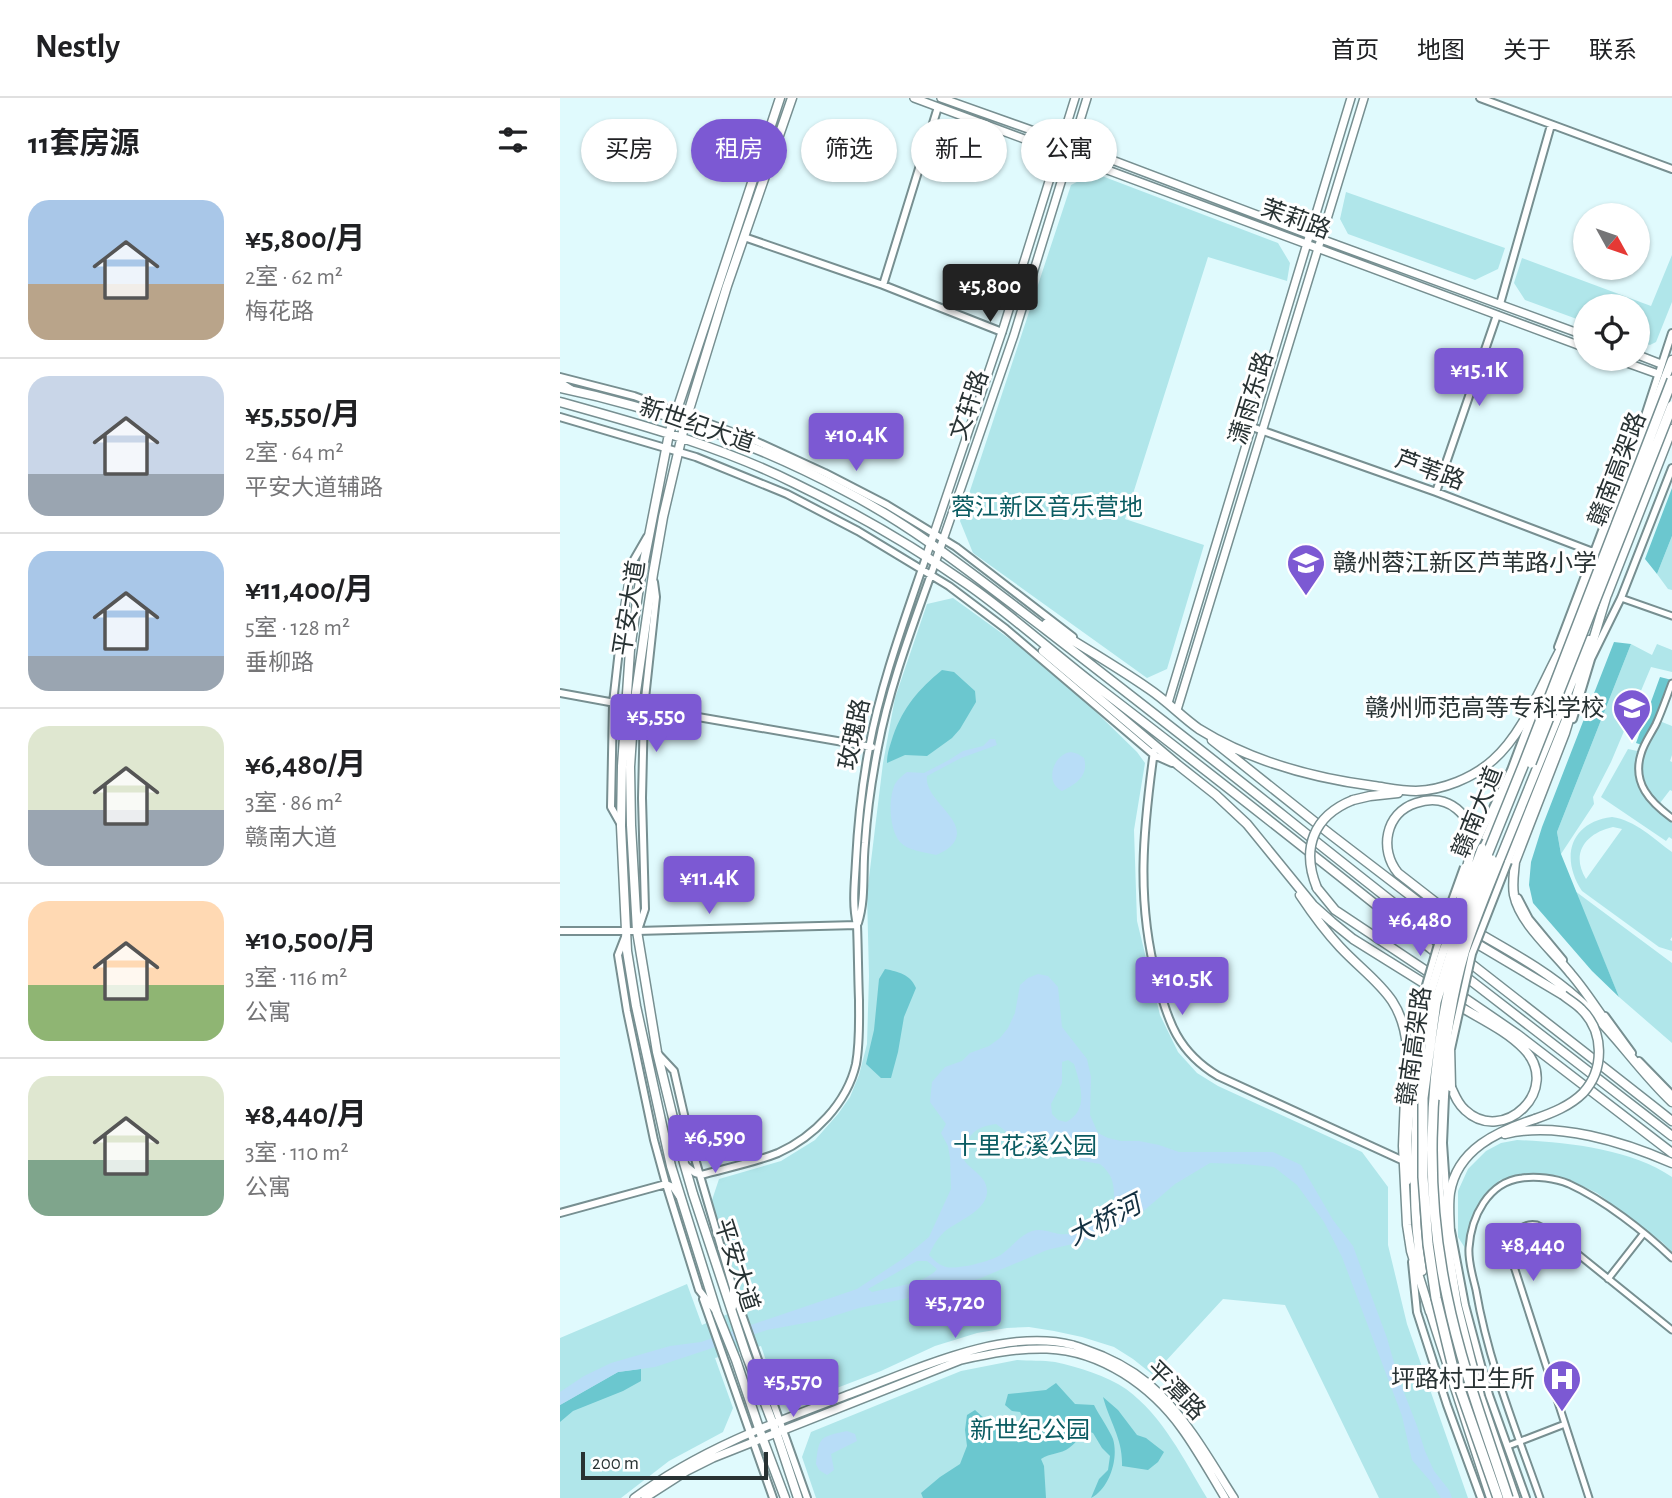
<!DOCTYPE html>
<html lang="zh">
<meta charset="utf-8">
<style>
:root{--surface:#fff;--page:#f6f6f6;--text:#202124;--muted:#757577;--line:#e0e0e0;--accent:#7c59d3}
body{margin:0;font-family:"Alegreya Sans","Noto Sans SC",sans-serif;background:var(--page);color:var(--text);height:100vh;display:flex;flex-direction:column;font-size:26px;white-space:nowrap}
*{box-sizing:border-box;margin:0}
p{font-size:23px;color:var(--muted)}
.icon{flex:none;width:38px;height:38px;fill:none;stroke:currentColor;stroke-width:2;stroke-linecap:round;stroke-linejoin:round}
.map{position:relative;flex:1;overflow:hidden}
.details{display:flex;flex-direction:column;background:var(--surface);width:560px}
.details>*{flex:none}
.top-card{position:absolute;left:21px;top:21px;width:665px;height:63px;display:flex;gap:14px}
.needle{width:46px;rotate:130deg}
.buttons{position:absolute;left:1013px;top:105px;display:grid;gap:14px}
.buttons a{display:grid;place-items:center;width:77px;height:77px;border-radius:50%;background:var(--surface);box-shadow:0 2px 5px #0004;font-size:35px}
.scale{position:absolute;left:21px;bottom:18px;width:187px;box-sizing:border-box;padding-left:7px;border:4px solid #283233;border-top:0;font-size:19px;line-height:24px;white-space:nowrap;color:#283233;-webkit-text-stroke:5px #fff;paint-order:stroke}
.price{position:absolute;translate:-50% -60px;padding:0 16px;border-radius:7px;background:var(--accent);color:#fff;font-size:23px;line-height:46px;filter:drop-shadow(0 2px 4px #0008)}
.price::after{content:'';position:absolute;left:50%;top:42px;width:21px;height:16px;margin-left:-10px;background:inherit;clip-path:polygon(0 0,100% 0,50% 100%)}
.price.active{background:#222;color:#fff}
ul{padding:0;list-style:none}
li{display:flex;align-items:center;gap:21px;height:175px;padding:0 28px}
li+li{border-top:2px solid var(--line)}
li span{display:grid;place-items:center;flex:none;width:196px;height:140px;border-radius:21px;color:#555}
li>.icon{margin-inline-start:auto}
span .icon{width:84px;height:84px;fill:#fffc;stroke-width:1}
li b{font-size:30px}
h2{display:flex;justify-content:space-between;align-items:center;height:84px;padding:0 28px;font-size:30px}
.pill{padding:0 24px;border-radius:32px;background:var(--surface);box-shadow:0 2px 5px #0004;font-size:24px;line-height:63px}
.pill.active{background:var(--accent);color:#fff}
header{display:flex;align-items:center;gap:42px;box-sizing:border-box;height:98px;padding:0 35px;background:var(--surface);border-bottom:2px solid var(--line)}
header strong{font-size:33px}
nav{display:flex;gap:38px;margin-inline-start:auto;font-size:24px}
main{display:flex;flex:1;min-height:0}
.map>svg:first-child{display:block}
.green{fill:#b0e6ea;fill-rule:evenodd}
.forest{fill:#6bc7cf}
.water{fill:#b8ddf7;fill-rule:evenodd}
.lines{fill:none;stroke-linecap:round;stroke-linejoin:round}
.minor-casing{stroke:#778f91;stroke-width:9}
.tertiary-casing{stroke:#778f91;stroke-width:10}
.secondary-casing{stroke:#778f91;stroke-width:10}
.primary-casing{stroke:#778f91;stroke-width:11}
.minor{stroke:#fff;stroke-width:5}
.tertiary{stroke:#fff;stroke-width:6}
.secondary{stroke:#fff;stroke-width:7}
.primary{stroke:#fff;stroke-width:8}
.tertiary-bridge-casing{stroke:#778f91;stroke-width:10;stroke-linecap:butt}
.primary-bridge-casing{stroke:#778f91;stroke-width:11;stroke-linecap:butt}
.trunk-bridge-casing{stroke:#778f91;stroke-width:12;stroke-linecap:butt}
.tertiary-bridge{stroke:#fff;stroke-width:6}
.primary-bridge{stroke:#fff;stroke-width:8}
.trunk-bridge{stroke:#fff;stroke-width:9}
.labels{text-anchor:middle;stroke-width:6;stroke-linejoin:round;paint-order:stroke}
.street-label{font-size:24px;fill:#283233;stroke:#fff}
.park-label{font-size:24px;fill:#0b5c62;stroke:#fff}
.poi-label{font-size:24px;fill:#283233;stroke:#fff;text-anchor:end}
.water-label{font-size:26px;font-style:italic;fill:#133041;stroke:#fff}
</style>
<header>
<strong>Nestly</strong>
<nav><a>首页</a><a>地图</a><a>关于</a><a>联系</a></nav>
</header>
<main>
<section class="details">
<h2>11套房源<svg class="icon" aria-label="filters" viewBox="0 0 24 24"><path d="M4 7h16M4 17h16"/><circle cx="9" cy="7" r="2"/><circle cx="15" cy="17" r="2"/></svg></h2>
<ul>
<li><span style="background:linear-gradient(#a9c7e8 60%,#b9a48a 0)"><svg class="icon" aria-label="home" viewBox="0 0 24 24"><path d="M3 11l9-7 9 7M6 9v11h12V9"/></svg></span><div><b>¥5,800/月</b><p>2室 · 62 m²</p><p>梅花路</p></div></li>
<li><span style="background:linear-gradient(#c9d6e8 70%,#9aa5b1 0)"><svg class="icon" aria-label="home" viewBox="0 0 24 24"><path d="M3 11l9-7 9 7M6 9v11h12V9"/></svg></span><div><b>¥5,550/月</b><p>2室 · 64 m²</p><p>平安大道辅路</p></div></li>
<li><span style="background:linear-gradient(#a9c7e8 75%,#9aa5b1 0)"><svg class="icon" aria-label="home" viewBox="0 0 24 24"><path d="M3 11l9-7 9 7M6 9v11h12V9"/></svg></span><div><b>¥11,400/月</b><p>5室 · 128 m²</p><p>垂柳路</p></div></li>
<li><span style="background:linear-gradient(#dfe7d0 60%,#9aa5b1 0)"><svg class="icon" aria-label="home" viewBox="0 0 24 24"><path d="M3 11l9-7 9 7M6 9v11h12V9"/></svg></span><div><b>¥6,480/月</b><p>3室 · 86 m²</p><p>赣南大道</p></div></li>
<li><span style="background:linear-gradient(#ffd9b3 60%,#8fb573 0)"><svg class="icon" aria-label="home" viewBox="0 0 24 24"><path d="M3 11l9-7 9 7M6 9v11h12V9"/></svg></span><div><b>¥10,500/月</b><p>3室 · 116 m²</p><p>公寓</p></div></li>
<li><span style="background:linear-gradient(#dfe7d0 60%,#7fa58c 0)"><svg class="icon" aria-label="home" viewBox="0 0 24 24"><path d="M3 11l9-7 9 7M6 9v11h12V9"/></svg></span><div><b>¥8,440/月</b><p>3室 · 110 m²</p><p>公寓</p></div></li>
</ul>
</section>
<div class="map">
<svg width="1112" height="1400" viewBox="0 0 1112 1400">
<rect width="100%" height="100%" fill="#e0fafd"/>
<path class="green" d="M534 75 718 145 730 165 727 183 648 159 565 421 644 447 607 571 587 580 413 455 400 423 511 87Z
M786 94 945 150 938 171 915 182 788 136 780 121Z
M1112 157V204L1096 244 1090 247 1078 243V208H1026L1025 224 965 202 954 185 962 160 1091 208Z
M1112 438V492L1108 491 1097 476Z
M393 500 494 573 577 654 585 665 574 732 577 823 600 917 618 954 637 975 658 988 802 1054 828 1089V1147L847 1226 908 1400H819L725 1207 663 1201 593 1277 573 1261 554 1249 522 1239 494 1233 469 1229 447 1230 417 1235 375 1248 321 1273 243 1303 216 1292 201 1248 155 1260 173 1310 163 1334 109 1363 61 1400H0V1240L127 1186 142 1227 184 1209 151 1105 159 1081 221 1063 255 1042 278 1016 290 999 299 977 307 946 309 878 307 796 323 665 335 600 367 506Z
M1071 546 1092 557 1097 546 1112 552V574L1091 569 1051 664 1033 699 1034 706 1001 756 997 734Z
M1097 622 1112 628V657L1110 663 1112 664V693L1110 692 1097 709 1112 720V741L1109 739 1106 743 1041 699 1068 651 1082 654Z
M1052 719C1075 722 1094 741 1112 754V839L1110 842 1112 843V853L1099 849 1022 793C1000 760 1010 724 1052 719ZM1053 729 1062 731 1026 781C1010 755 1026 735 1053 729Z
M1015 793 1112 865V945L1059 899Z
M957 1042C1006 1044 1071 1051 1112 1079V1154L1102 1144 1037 1095 1020 1087 995 1077H960L940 1082 928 1094 913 1119 905 1150 898 1139V1093L908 1071 926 1053 941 1045Z
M457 1262C469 1263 483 1262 495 1264 518 1269 547 1278 566 1291 603 1318 624 1362 647 1400H256L242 1359 251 1334 401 1273Z"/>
<path class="forest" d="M1112 390V438L1097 476 1085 461Z
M1054 544 1071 546 997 734 1001 756 1059 899 1032 873 973 805 969 787 971 764 982 729Z
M382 572 394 574 415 593 416 604 400 631 392 640 367 658 345 657 327 665C327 655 330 648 333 638 344 608 358 592 382 572Z
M1100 579 1112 582V585L1085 648 1076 645Z
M325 871C339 874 350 876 356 890L344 919 338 954 331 980H321L306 966 314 932 319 881Z
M81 1271V1283L63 1293 13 1313 0 1324V1307L58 1274Z
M496 1285 515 1306 534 1307C539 1317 549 1331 553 1341 559 1361 549 1391 531 1400L539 1381 548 1372 550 1358 542 1350 533 1335 527 1333C520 1338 516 1345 509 1350 501 1356 490 1355 481 1361L484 1368 486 1400H363L361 1395 380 1379 400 1366 407 1348 405 1332 407 1317 415 1312 444 1338H456L460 1343 469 1332 460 1314 452 1313 445 1307 448 1296 486 1292Z
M543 1299 558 1312 577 1337 586 1340 604 1354 598 1364 588 1372 562 1368C563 1341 550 1325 543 1299Z"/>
<path class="water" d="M430 641H435L437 647 401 660 367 678C363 703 414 724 391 748 387 752 381 755 376 757 365 754 348 753 340 744 329 731 328 701 335 686 338 681 342 678 347 674L364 675 389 662 403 653 423 648Z
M511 654 518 656 524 660C529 678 516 686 502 693 484 685 493 656 511 654Z
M478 876 488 878 498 889 502 929 527 961 531 979 530 1017 538 1035 548 1040 561 1043H579L599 1047 619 1054H713L741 1067 773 1122 793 1148 827 1240 838 1279 857 1328 865 1353 874 1373 889 1392 892 1400H881L871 1384 852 1362 842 1318 782 1159 764 1124 737 1087 714 1069 683 1066 650 1065 615 1086 580 1116 561 1129 521 1144 487 1152 421 1180 374 1195 299 1210 261 1222 207 1232 95 1269 58 1274 0 1307V1294L24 1278 51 1265 110 1248 141 1244 297 1191 344 1160 369 1139 391 1091 390 1060 388 1048 381 1035 386 1026 370 1004 372 984 385 969 402 963 410 955 429 948 440 940 448 930 455 915 460 887 468 880ZM508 962 514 966C520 986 530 1012 506 1024L498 1022 492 1016 491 1006 502 985V964ZM436 1026 443 1031 460 1048 472 1054 540 1066C551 1075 554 1083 554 1098 554 1104 551 1114 547 1118 539 1124 519 1134 508 1136 496 1138 484 1129 472 1133 460 1137 452 1149 442 1156 433 1163 397 1172 386 1169 379 1167 374 1162 369 1157 373 1148 377 1141 384 1134 397 1123 425 1114 427 1095 429 1070 387 1069 408 1041 416 1030 423 1028 436 1026ZM357 1163H367L377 1171C367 1185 329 1190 312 1194L308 1191Z
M287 1333 295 1336 297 1343 271 1356 274 1372 267 1377 259 1372 256 1366C259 1338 260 1339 287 1333Z"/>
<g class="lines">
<defs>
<path id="minor" d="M1061 500 1112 518
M1112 585C1107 598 1102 613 1096 626 1091 636 1084 645 1081 656 1072 685 1090 704 1112 720
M1048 1181 1084 1135
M948 1348 1005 1326
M980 1400C956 1332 928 1263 916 1192 913 1179 908 1164 909 1150 911 1119 928 1084 962 1080 976 1078 995 1080 1009 1086 1044 1102 1084 1133 1112 1160
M1029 1400 949 1153C949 1139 961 1124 977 1127 977 1127 987 1132 988 1132L1112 1232"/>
<path id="tertiary" d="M920 0 1112 71
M184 139 323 187 442 234
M323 187 378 9
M940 206 991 27
M0 279 74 298 193 342 265 375 327 407 396 449 513 539
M0 284 11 291
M0 319 136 359 227 396 298 433 389 488 446 531 594 657 612 665
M692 329 876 394 1033 454
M876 394 937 217
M998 549 1081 330 1112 235
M1031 561 1061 500 1112 370
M0 595 66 607
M74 608 312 649
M1013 621 1032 558
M594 653C583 733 576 802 597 882 608 924 618 954 658 978L848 1065
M60 725 51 709 53 605 62 525 72 465 87 439
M919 739 951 672 975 608
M948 764 1006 619
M958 800 969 821 1003 862
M298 825C306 800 302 772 305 745 307 714 312 680 318 649 330 586 354 525 375 465
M78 832 85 811 82 700 84 610 96 499 94 484
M0 833H77L297 827
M65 839 58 857 67 913 94 1042 106 1086 139 1192 154 1211
M1045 918 1072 955
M99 957 114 973 131 1047 173 1190V1209
M1079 963 1112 997
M885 998 883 1045 887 1105
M124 1066 135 1075 141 1077C166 1070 193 1065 218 1055 254 1039 287 1005 296 966 300 944 299 923 299 902 298 877 298 852 297 827 292 806 295 784 296 763 298 725 302 687 309 650 321 585 345 521 366 459
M848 1083V1043L852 994
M0 1115 106 1086 113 1089 119 1098
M891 1133 905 1207 929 1297 966 1400
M852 1164 857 1214 887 1307 921 1400
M175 1197 247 1400
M143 1201 213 1400"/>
<path id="secondary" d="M354 0 1026 250
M381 0 502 43 750 137 1026 238
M1078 257 1101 266
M1056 261 1098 276
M366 459 442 234 515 0
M375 465 454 237 527 0
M608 605 791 0
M617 612 804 0
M74 1400C142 1350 215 1324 293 1295 357 1271 444 1229 513 1247 523 1250 533 1254 543 1258 564 1267 584 1280 600 1296 630 1326 651 1364 674 1400
M85 1400 127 1373 153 1360 401 1262C429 1256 458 1250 487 1251 541 1253 591 1288 622 1331 638 1353 651 1377 665 1400"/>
<path id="primary" d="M220 0 109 336 79 489 70 552 62 668 61 728 67 853 76 908 111 1068 157 1215 176 1262 202 1339 225 1400
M232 0 167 188 125 325 103 419 93 476 74 608 70 669 71 727 77 833 97 954 124 1065 133 1096 186 1256 216 1334 238 1400
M0 290C97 310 197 346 285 393 357 430 420 482 485 531 565 593 645 655 724 718 852 821 983 921 1112 1023
M0 304C79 326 160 348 234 385 294 414 353 448 407 486 450 516 490 552 531 584 649 674 765 766 880 858
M1047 497 1112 331
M486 526C521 548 556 568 589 591 607 603 622 619 639 631 692 664 753 680 814 688 828 690 842 693 856 693 883 692 913 680 933 662 964 635 982 585 1002 549
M1001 552 1112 262
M483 553 618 667 656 697 687 726 753 807 772 824 793 841 870 889
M652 642 770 736 890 828
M793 702 810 698 838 695
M922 750 955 674 990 581
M940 761 1029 542
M757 790 775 812 874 878
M740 797C752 815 765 833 780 849 813 884 843 897 847 950L843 1048 847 1127 851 1153 870 1214
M901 824 838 775C819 752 825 715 856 705 888 694 914 717 912 749
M915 833C951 854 987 873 1018 901 1053 932 1078 972 1112 1004
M904 838 1003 897
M901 875 1112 1038
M890 890 957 936 1112 1055
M1046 924C1035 908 1024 891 1011 876 993 853 960 826 954 797 952 786 954 775 955 764L1005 635 1048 493
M891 989C895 998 898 1006 905 1012 943 1048 1003 991 964 951 946 932 918 920 896 906
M858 996C854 1055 852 1115 862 1173
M880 998 878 1035 879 1093 897 1207 920 1298 955 1400
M945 1036C997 1023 1064 1044 1112 1065
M890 1138C890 1124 888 1109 890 1095 897 1051 938 1033 975 1021
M869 1210 931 1400"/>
</defs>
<use href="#minor" class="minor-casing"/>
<use href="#tertiary" class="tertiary-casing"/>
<use href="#secondary" class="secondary-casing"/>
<use href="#primary" class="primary-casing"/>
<use href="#minor" class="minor"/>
<use href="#tertiary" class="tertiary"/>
<use href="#secondary" class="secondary"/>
<use href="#primary" class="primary"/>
<defs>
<path id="tertiary-bridge" d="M912 753 919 739
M891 951 912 856 948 764
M852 994 864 894 886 819 904 769
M885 998 887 972"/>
<path id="primary-bridge" d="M757 790C741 751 753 718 793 702
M900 797 912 749
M890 947 891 989
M858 996 862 943 870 896 883 854 922 750
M880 998C885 949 891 900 905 853 915 822 928 791 940 761
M975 1021C992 1015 1010 1008 1023 995 1045 971 1044 933 1021 911 1016 906 1009 902 1003 897"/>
<path id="trunk-bridge" d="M971 665 1112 308
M932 762C916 801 901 841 891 882 868 985 865 1095 887 1198 901 1267 926 1333 948 1400
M938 1400 894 1274 876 1200 868 1146 863 1079V1000L876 904 904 814 963 668 1112 282"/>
</defs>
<use href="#tertiary-bridge" class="tertiary-bridge-casing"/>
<use href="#primary-bridge" class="primary-bridge-casing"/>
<use href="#trunk-bridge" class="trunk-bridge-casing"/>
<use href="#tertiary-bridge" class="tertiary-bridge"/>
<use href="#primary-bridge" class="primary-bridge"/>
<use href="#trunk-bridge" class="trunk-bridge"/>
</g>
<defs>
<symbol id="school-pin" viewBox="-11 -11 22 30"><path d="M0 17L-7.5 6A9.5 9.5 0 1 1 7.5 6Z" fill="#7c59d3" stroke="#fff"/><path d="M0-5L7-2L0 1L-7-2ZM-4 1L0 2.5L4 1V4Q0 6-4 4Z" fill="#fff"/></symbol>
<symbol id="university-pin" viewBox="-11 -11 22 30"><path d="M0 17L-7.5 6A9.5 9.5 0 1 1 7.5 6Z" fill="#7c59d3" stroke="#fff"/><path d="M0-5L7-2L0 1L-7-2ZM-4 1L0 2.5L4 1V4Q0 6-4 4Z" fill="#fff"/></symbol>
<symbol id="hospital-pin" viewBox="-11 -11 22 30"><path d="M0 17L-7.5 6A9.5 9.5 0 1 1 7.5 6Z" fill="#7c59d3" stroke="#fff"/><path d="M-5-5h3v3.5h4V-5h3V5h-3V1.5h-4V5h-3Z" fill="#fff"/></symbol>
</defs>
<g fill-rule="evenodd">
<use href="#school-pin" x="724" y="443" width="44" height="60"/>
<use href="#university-pin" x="1050" y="588" width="44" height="60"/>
<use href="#hospital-pin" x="980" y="1259" width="44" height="60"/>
</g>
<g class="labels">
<g class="street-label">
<text transform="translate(736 121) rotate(20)" y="8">茉莉路</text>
<text transform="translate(691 300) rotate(-73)" y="8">潇雨东路</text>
<text transform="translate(409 307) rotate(-71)" y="8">文轩路</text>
<text transform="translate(137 327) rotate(19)" y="8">新世纪大道</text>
<text transform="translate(1057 371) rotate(-69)" y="8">赣南高架路</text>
<text transform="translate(870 372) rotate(20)" y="8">芦苇路</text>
<text transform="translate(69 510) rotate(-81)" y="8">平安大道</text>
<text transform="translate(294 636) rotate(-78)" y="8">玫瑰路</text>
<text transform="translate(917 714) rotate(-68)" y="8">赣南大道</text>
<text transform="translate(854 948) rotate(-82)" y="8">赣南高架路</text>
<text transform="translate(177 1167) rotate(72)" y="8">平安大道</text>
<text transform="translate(616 1292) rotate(45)" y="8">平潭路</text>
</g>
<g class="park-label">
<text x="487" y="417">蓉江新区音乐营地</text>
<text x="465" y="1056">十里花溪公园</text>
<text x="470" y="1340">新世纪公园</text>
</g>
<g class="poi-label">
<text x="773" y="473" text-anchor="start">赣州蓉江新区芦苇路小学</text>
<text x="1045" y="618">赣州师范高等专科学校</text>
<text x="975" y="1289">坪路村卫生所</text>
</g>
<g class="water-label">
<text transform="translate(544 1122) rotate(-27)" y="9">大桥河</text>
</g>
</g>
</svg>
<div class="buttons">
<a><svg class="needle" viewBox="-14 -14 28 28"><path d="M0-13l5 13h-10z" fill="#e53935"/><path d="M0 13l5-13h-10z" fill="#757577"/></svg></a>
<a><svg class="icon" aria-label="locate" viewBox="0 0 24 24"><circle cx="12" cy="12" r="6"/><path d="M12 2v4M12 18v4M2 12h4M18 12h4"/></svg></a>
</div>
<div class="scale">200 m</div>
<b class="price active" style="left:430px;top:226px">¥5,800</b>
<b class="price" style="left:919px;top:310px">¥15.1K</b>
<b class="price" style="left:296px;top:375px">¥10.4K</b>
<b class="price" style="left:96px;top:656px">¥5,550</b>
<b class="price" style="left:149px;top:818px">¥11.4K</b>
<b class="price" style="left:860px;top:860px">¥6,480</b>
<b class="price" style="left:622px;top:919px">¥10.5K</b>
<b class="price" style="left:155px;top:1077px">¥6,590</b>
<b class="price" style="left:973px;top:1185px">¥8,440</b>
<b class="price" style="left:395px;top:1242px">¥5,720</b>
<b class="price" style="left:233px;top:1321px">¥5,570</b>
<div class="top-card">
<a class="pill">买房</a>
<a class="pill active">租房</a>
<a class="pill">筛选</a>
<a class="pill">新上</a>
<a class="pill">公寓</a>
</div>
</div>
</main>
